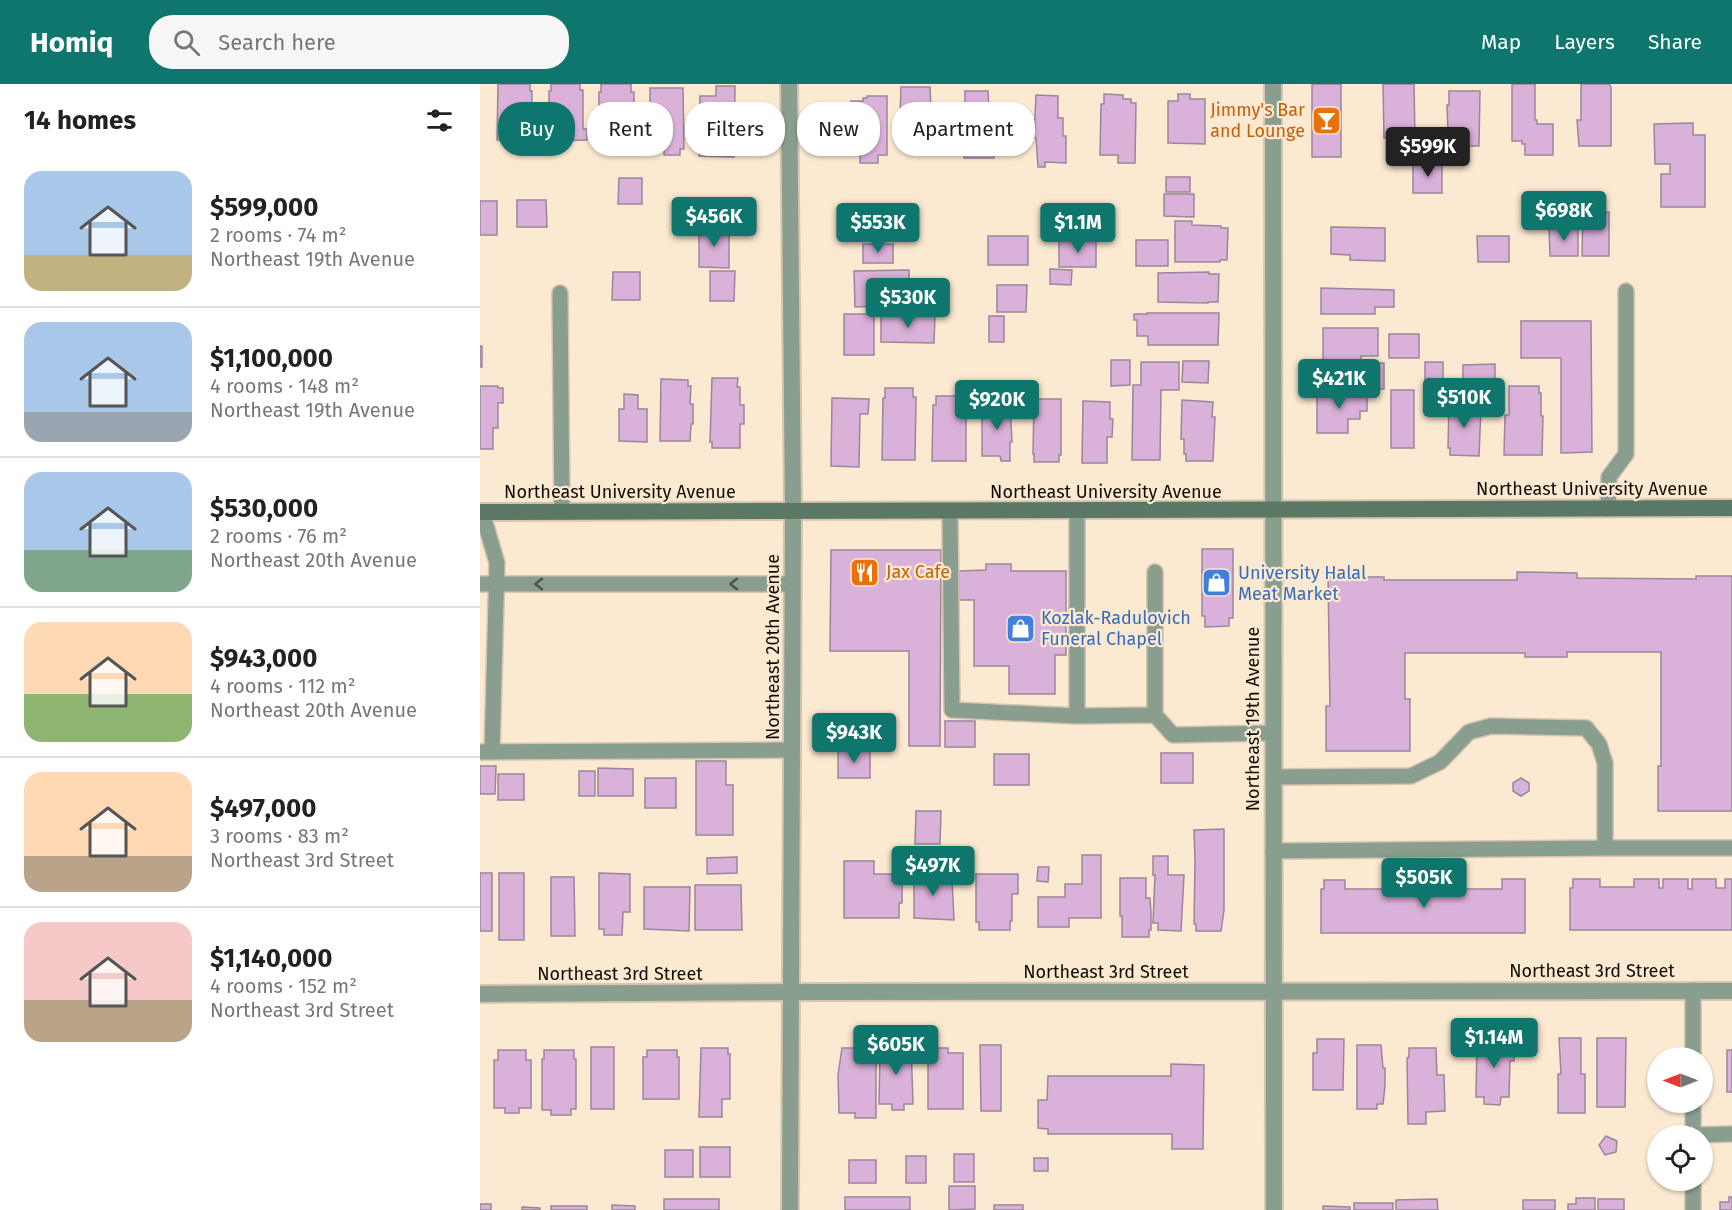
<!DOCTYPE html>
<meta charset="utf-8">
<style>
:root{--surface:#fff;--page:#f6f6f6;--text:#222;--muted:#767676;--line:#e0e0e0;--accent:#0f766e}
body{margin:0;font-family:"Fira Sans",sans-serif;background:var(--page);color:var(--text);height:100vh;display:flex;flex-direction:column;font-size:22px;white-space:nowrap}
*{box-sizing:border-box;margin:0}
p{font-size:20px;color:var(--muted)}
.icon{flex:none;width:33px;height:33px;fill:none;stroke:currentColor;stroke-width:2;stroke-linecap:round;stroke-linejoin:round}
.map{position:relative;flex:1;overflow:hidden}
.side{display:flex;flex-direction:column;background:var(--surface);width:480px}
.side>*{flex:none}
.hud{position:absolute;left:18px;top:18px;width:570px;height:54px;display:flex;gap:12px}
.needle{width:39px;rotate:270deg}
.tools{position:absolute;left:1167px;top:963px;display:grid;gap:12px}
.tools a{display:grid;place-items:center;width:66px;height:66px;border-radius:50%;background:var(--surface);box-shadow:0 2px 4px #0004;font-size:30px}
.price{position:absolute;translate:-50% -51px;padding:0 14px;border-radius:6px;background:var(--accent);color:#fff;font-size:20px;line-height:39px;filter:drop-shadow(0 2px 3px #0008)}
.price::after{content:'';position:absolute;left:50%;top:36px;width:18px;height:14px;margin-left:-9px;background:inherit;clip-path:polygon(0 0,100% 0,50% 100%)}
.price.selected{background:#222;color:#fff}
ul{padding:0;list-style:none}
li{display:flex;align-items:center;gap:18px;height:150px;padding:0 24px}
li+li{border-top:2px solid var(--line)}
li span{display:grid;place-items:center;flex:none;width:168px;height:120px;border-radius:18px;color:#555}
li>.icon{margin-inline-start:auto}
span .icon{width:72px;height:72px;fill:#fffc;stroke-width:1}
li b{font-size:26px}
h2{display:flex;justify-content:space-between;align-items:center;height:72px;padding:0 24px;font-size:26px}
.chip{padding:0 21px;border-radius:24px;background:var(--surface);box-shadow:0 2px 4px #0004;font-size:21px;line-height:54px}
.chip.selected{background:var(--accent);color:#fff}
header{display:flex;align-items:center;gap:36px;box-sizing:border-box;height:84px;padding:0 30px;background:var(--accent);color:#fff}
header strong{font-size:28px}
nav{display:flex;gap:33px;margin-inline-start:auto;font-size:21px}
.search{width:420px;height:54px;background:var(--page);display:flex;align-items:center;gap:15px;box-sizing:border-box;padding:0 21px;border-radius:24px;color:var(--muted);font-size:22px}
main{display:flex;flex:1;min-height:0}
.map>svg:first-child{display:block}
.building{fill:#dab1d9;stroke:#9a869a;stroke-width:1.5}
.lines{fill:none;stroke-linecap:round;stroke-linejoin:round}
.service-casing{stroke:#d6c5b0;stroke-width:18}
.minor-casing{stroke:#d6c5b0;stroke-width:20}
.secondary-casing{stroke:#d6c5b0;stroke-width:20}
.service{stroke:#899e8f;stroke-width:15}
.minor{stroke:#899e8f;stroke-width:16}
.secondary{stroke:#5a7863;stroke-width:16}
.oneway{stroke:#4d544a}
.labels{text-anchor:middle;stroke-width:4.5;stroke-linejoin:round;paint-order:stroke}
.food-label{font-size:18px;fill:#c56008;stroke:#fce9d1;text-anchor:end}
.street-label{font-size:18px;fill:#110b04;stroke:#fce9d1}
.shop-label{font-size:18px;fill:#366cbe;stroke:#fce9d1;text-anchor:start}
</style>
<header>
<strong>Homiq</strong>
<div class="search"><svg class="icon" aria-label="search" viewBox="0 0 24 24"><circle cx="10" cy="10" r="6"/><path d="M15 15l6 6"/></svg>Search here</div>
<nav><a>Map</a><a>Layers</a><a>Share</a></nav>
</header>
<main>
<section class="side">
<h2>14 homes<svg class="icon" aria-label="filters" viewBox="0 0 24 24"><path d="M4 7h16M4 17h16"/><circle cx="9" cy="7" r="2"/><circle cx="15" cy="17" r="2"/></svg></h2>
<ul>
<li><span style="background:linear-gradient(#a9c7e8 70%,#c2b280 0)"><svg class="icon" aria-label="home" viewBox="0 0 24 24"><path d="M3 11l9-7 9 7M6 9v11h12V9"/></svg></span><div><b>$599,000</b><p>2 rooms · 74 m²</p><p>Northeast 19th Avenue</p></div></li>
<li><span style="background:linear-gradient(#a9c7e8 75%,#9aa5b1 0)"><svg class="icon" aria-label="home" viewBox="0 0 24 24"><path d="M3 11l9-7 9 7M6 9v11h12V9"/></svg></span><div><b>$1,100,000</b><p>4 rooms · 148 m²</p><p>Northeast 19th Avenue</p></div></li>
<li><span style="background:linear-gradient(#a9c7e8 65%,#7fa58c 0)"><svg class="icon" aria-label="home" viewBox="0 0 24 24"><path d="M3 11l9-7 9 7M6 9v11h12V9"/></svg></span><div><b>$530,000</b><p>2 rooms · 76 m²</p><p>Northeast 20th Avenue</p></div></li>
<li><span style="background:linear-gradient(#ffd9b3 60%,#8fb573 0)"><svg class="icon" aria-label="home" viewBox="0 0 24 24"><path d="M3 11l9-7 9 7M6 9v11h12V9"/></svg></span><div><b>$943,000</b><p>4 rooms · 112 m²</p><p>Northeast 20th Avenue</p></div></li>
<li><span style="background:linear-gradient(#ffd9b3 70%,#b9a48a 0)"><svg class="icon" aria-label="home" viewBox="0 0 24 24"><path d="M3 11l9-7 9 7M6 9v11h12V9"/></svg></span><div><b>$497,000</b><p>3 rooms · 83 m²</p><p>Northeast 3rd Street</p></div></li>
<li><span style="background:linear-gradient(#f6c9c9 65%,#b9a48a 0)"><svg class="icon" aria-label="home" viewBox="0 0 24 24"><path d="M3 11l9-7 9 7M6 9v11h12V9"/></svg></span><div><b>$1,140,000</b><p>4 rooms · 152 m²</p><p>Northeast 3rd Street</p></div></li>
</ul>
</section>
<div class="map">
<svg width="1252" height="1126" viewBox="0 0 1252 1126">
<rect width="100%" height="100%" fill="#fce9d1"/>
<path class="building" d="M18 0H50V7H52L51 57H45V62H27V56H17Z
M71 0H100V6H103V45H107V56L69 57V7H71Z
M121 0H151V8H154V63H118L119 8H121Z
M832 0H861V73H832Z
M903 0H934L935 54H904Z
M1032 0H1055V36H1057V40H1073V71H1045V60H1042V57H1032Z
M1101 0H1129L1131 3V62H1099L1097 36H1101Z
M236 2H255L254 73 219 72 220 12H236Z
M421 3H450L452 45H458V54H452V63L419 62Z
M170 4H203L204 65H200V71H184V65H170Z
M485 7H508L509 29H514V44H519V68H514V74H484Z
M969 7H1000L999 62H989V75H969L967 21H969Z
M624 10 643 11V15H651V19H656L655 79H638V71H620L621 20H624Z
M698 10H710V15H725V60L688 59V17H698Z
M556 11 578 12V34H583V52H586V79L565 78V83H558L556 54H554Z
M387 12H407V71H398V79H380V71H370L371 17H383V14H387Z
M1213 39V51H1225V123H1181V90H1190V80H1175L1174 40Z
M962 79V109H933V80Z
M686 93H710V108H686Z
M139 94H162V120H138Z
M684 110H714V133L684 132Z
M37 116H66L67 143H37Z
M0 117H17V151H0Z
M1103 128H1129V172H1102Z
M695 137H712V141L741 142V144H748L747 176H740V178H695Z
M851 143 905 144V177L870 176V171L851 170Z
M219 144H249V184L219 183Z
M1069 145H1098V172H1070Z
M508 152H548V181H508Z
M997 152H1029V178H998Z
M579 156H616V183H579Z
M656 156H688V182H656Z
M383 160H413V179H383Z
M570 185 592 186 591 201 570 200Z
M429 186V198H435L436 210H431L429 221 375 223 374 187Z
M230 187H255L254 217H230Z
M133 188H160V216H132Z
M729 188V190H739L738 218H728V219L678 218V189Z
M517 201H547L546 228H517Z
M841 204 914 206V223H895V230H841Z
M667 229H739L738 261H668V252H657V236H654V230H667Z
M364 230H394V271H364Z
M401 231 455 232 454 259 401 258Z
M509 232H524V258H509Z
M1041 237H1111L1112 368 1081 369V274H1041Z
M843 244H898V272H881V276H843Z
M909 250H939V274H909Z
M0 262H2V283H0Z
M631 276H650V301L631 302Z
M703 277H729L728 299 702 298Z
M661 278H699V306H681L680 376H652L653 301H661Z
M945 278H963V303H945Z
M877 279H904V305H877Z
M1015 280V308H983V281Z
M232 294H258L257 303H260V321H264V340H260V364H232V358H230Z
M181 295 208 296V302H211L210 320H213V340H211L210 357H180Z
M0 302H18V304H23V319H18V344H13V365H0Z
M1029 302H1059V309H1061V332H1063L1062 371H1024L1025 331H1029Z
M405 304H433V313H436L435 376H402L403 314H405Z
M911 306H934V364H911Z
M837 308H887V327H880V335H868V349H837Z
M144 310 158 311V325H167V358L139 357V325H144Z
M456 312H483V321H486V377H452L453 321H456Z
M352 314 389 315 388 330H380L379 383 351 382Z
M554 315H581V371H579V378H554V370H553Z
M702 316 733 318 732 333H735L733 377H706V370H704V355H701Z
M603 317 630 318V335H633L632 353H627V379H602Z
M969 317H986L985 323H1001L999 372 970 371V364H968Z
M530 320 532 358H530V377H521L520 372H502V321Z
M722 465H753V534H749V542L725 543V532H722Z
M351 466H461L460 662H429V567H350Z
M506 480H531V487H586V571H575V610H529V582H494V516H479V487L506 486Z
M1037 488 1097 489V494L1216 495V492H1252V727H1178V682H1181V568H1087V573H1045V569H925V615H930V667H846V622H850L848 493H904V496H1037Z
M465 637H495V663H465Z
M358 667H390V694H358Z
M681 669H713V699H681Z
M514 670H549V701H514Z
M216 677H246V701H253V751H216Z
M0 682H16L15 710H0Z
M118 684 153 685V712H118Z
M99 687H115V712H99Z
M18 690H44V716H18Z
M165 694H196V724H165Z
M1041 694 1049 699V707L1041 712 1033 707V699Z
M436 727H461L460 760H435Z
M744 745V826L741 847H716V840H714L715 778 714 746Z
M602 771H621V834H589V843H558V813H585V800H602Z
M673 772H688V791H704L701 847 678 846V839H673L675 791H673Z
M257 773V789L227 790V774Z
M364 777H394V790H412V797H422V819H419V834H364Z
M558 783H569L568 798 557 797Z
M436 788H458V796H472L474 836 434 834V800H436Z
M0 789H12V847H0Z
M19 789H44V856H19Z
M119 789 150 790V828H143L142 851H124V845H119Z
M496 790H538V810H532V837H530V846H499V838H496Z
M71 793H94L95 852H71Z
M640 794H666V814H670L671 829V846H669V853H642V832H640Z
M1022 795H1045V849H841V805H844V796H865V805H930V796H954V805H959V796H983V805H1022Z
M1093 795H1120V803H1154V795H1179V804H1183V795H1208V805H1212V795H1236V804H1245V795H1252V846H1090V804H1093Z
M215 801H261L262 846H215Z
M164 803H210L209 847 164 845Z
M997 954 1035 955 1034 977H1030L1029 1013H1021L1020 1021 1004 1020V1013H996Z
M1079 954H1101V990H1105V1029H1078V990H1081Z
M1117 954H1146L1145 1023H1117Z
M837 955H864L863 1006H833V969H837Z
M402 960H431L433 1020H424V1026H412V1020H399L400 969H402Z
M500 961H521V1027H501Z
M877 961H901L903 984H905V1002L903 1020H897V1025H877Z
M111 963H134V1025H111Z
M221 964H248V970H250V1015H242V1033H219Z
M362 964H394V973H396V1034H375V1029H359L358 991Z
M448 964H468V969H483V1025H448Z
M929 964H956L957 991H964L965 1027 946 1028V1040H928L927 974 929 973Z
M18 966H46V976H51V1024H39V1029H25V1024H14V976H18Z
M64 966H94V975H96V1025H91V1031H71V1026H62V975H64Z
M167 966H197V973H199V1015H163V973H167Z
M1247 966H1252V1008H1247Z
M691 980 724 981 723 1065H692V1050H568V1045L558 1044V1016H567L568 992H691Z
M1126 1052 1137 1057 1136 1068 1125 1071 1119 1061Z
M220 1063H250V1093H220Z
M185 1066H213V1093H185Z
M474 1070H494V1098H474Z
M426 1072H446V1099H426Z
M554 1074H568V1087H554Z
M369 1076H396V1099H369Z
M469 1102H495V1125L469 1126Z
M365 1113H430V1126H365Z
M1249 1113H1252V1126H1240V1118H1249Z
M1096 1114H1115V1126H1088V1120H1096Z
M184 1115H239V1126H184Z
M957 1115 958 1126H916V1116Z
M1118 1115H1144V1126H1118Z
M1043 1116H1075V1126H1043Z
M874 1119H913V1126H874Z
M0 1120H11V1126H0Z
M132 1121 155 1122V1126H132Z
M514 1121H543V1126H514Z
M71 1122H107V1126H71Z
M843 1122 870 1123V1126H843Z
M42 1123 60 1124V1126H42Z"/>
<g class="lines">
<defs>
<path id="service" d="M80 209 82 428
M1128 425 1129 393 1146 370V207
M597 427V632L675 631V488
M2 428 17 479 12 668
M470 428 472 626 597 632
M0 500H313
M675 631 693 651 793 649
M0 668 312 666
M793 693 931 692 960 678 989 648 1011 642 1106 644 1119 660 1125 679V764H1252
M793 767 1125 764
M1213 974V906
M1213 1051 1252 1050
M1213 1052V1018
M1213 1096V1126"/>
<path id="minor" d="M309 0 313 427 310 1126
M793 0 794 1126
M0 910 344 908 1252 907"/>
<path id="secondary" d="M0 428 1252 424"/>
</defs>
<use href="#service" class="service-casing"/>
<use href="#minor" class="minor-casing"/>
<use href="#secondary" class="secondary-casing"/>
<use href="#service" class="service"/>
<use href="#minor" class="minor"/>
<use href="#secondary" class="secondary"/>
</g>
<defs><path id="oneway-chevron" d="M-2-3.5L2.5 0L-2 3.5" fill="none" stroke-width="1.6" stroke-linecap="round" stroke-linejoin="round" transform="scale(1.5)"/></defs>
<g class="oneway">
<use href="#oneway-chevron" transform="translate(59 500) rotate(180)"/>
<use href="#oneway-chevron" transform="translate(254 500) rotate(180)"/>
</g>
<defs>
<symbol id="bar-square" viewBox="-11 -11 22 22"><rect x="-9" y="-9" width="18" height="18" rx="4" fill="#e8710a" stroke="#fce9d1"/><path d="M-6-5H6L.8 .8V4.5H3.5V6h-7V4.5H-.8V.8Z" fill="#fff"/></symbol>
<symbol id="restaurant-square" viewBox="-11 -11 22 22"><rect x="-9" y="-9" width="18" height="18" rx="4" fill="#e8710a" stroke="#fce9d1"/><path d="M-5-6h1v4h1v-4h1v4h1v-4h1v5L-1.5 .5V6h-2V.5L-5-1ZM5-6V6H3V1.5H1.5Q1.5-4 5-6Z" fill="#fff"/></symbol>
<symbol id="shop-square" viewBox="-11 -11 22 22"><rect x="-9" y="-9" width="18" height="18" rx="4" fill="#3f7fe0" stroke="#fce9d1"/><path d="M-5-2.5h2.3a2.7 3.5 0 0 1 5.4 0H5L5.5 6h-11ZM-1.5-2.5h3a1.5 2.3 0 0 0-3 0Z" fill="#fff"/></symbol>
</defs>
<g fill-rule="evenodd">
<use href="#bar-square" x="830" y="20" width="33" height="33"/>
<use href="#restaurant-square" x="368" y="472" width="33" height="33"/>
<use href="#shop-square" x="720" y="482" width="33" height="33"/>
<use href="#shop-square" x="524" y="528" width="33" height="33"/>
</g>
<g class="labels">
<g class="food-label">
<text x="825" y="32">Jimmy's Bar<tspan x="825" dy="21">and Lounge</tspan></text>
<text x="406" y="494" text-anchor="start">Jax Cafe</text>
</g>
<g class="street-label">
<text x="1112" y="411">Northeast University Avenue</text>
<text x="140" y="414">Northeast University Avenue</text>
<text x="626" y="414">Northeast University Avenue</text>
<text transform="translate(293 563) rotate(-90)" y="6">Northeast 20th Avenue</text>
<text transform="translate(773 635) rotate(-90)" y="6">Northeast 19th Avenue</text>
<text x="1112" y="893">Northeast 3rd Street</text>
<text x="626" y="894">Northeast 3rd Street</text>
<text x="140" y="896">Northeast 3rd Street</text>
</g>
<g class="shop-label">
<text x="758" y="495">University Halal<tspan x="758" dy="21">Meat Market</tspan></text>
<text x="561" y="540">Kozlak-Radulovich<tspan x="561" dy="21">Funeral Chapel</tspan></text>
</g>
</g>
</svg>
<div class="tools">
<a><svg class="needle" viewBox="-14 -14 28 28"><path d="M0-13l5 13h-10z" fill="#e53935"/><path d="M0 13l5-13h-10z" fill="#767676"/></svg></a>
<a><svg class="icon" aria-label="locate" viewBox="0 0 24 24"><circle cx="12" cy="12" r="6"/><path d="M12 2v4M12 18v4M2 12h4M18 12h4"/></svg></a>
</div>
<b class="price selected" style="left:948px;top:94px">$599K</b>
<b class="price" style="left:1084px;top:158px">$698K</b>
<b class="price" style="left:234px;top:164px">$456K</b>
<b class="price" style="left:398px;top:170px">$553K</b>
<b class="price" style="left:598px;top:170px">$1.1M</b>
<b class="price" style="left:428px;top:245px">$530K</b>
<b class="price" style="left:859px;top:326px">$421K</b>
<b class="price" style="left:984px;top:345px">$510K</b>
<b class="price" style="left:517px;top:347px">$920K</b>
<b class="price" style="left:374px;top:680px">$943K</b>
<b class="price" style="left:453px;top:813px">$497K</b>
<b class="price" style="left:944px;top:825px">$505K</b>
<b class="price" style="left:1014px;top:985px">$1.14M</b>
<b class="price" style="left:416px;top:992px">$605K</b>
<div class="hud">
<a class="chip selected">Buy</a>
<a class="chip">Rent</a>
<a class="chip">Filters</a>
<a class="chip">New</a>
<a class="chip">Apartment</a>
</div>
</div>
</main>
